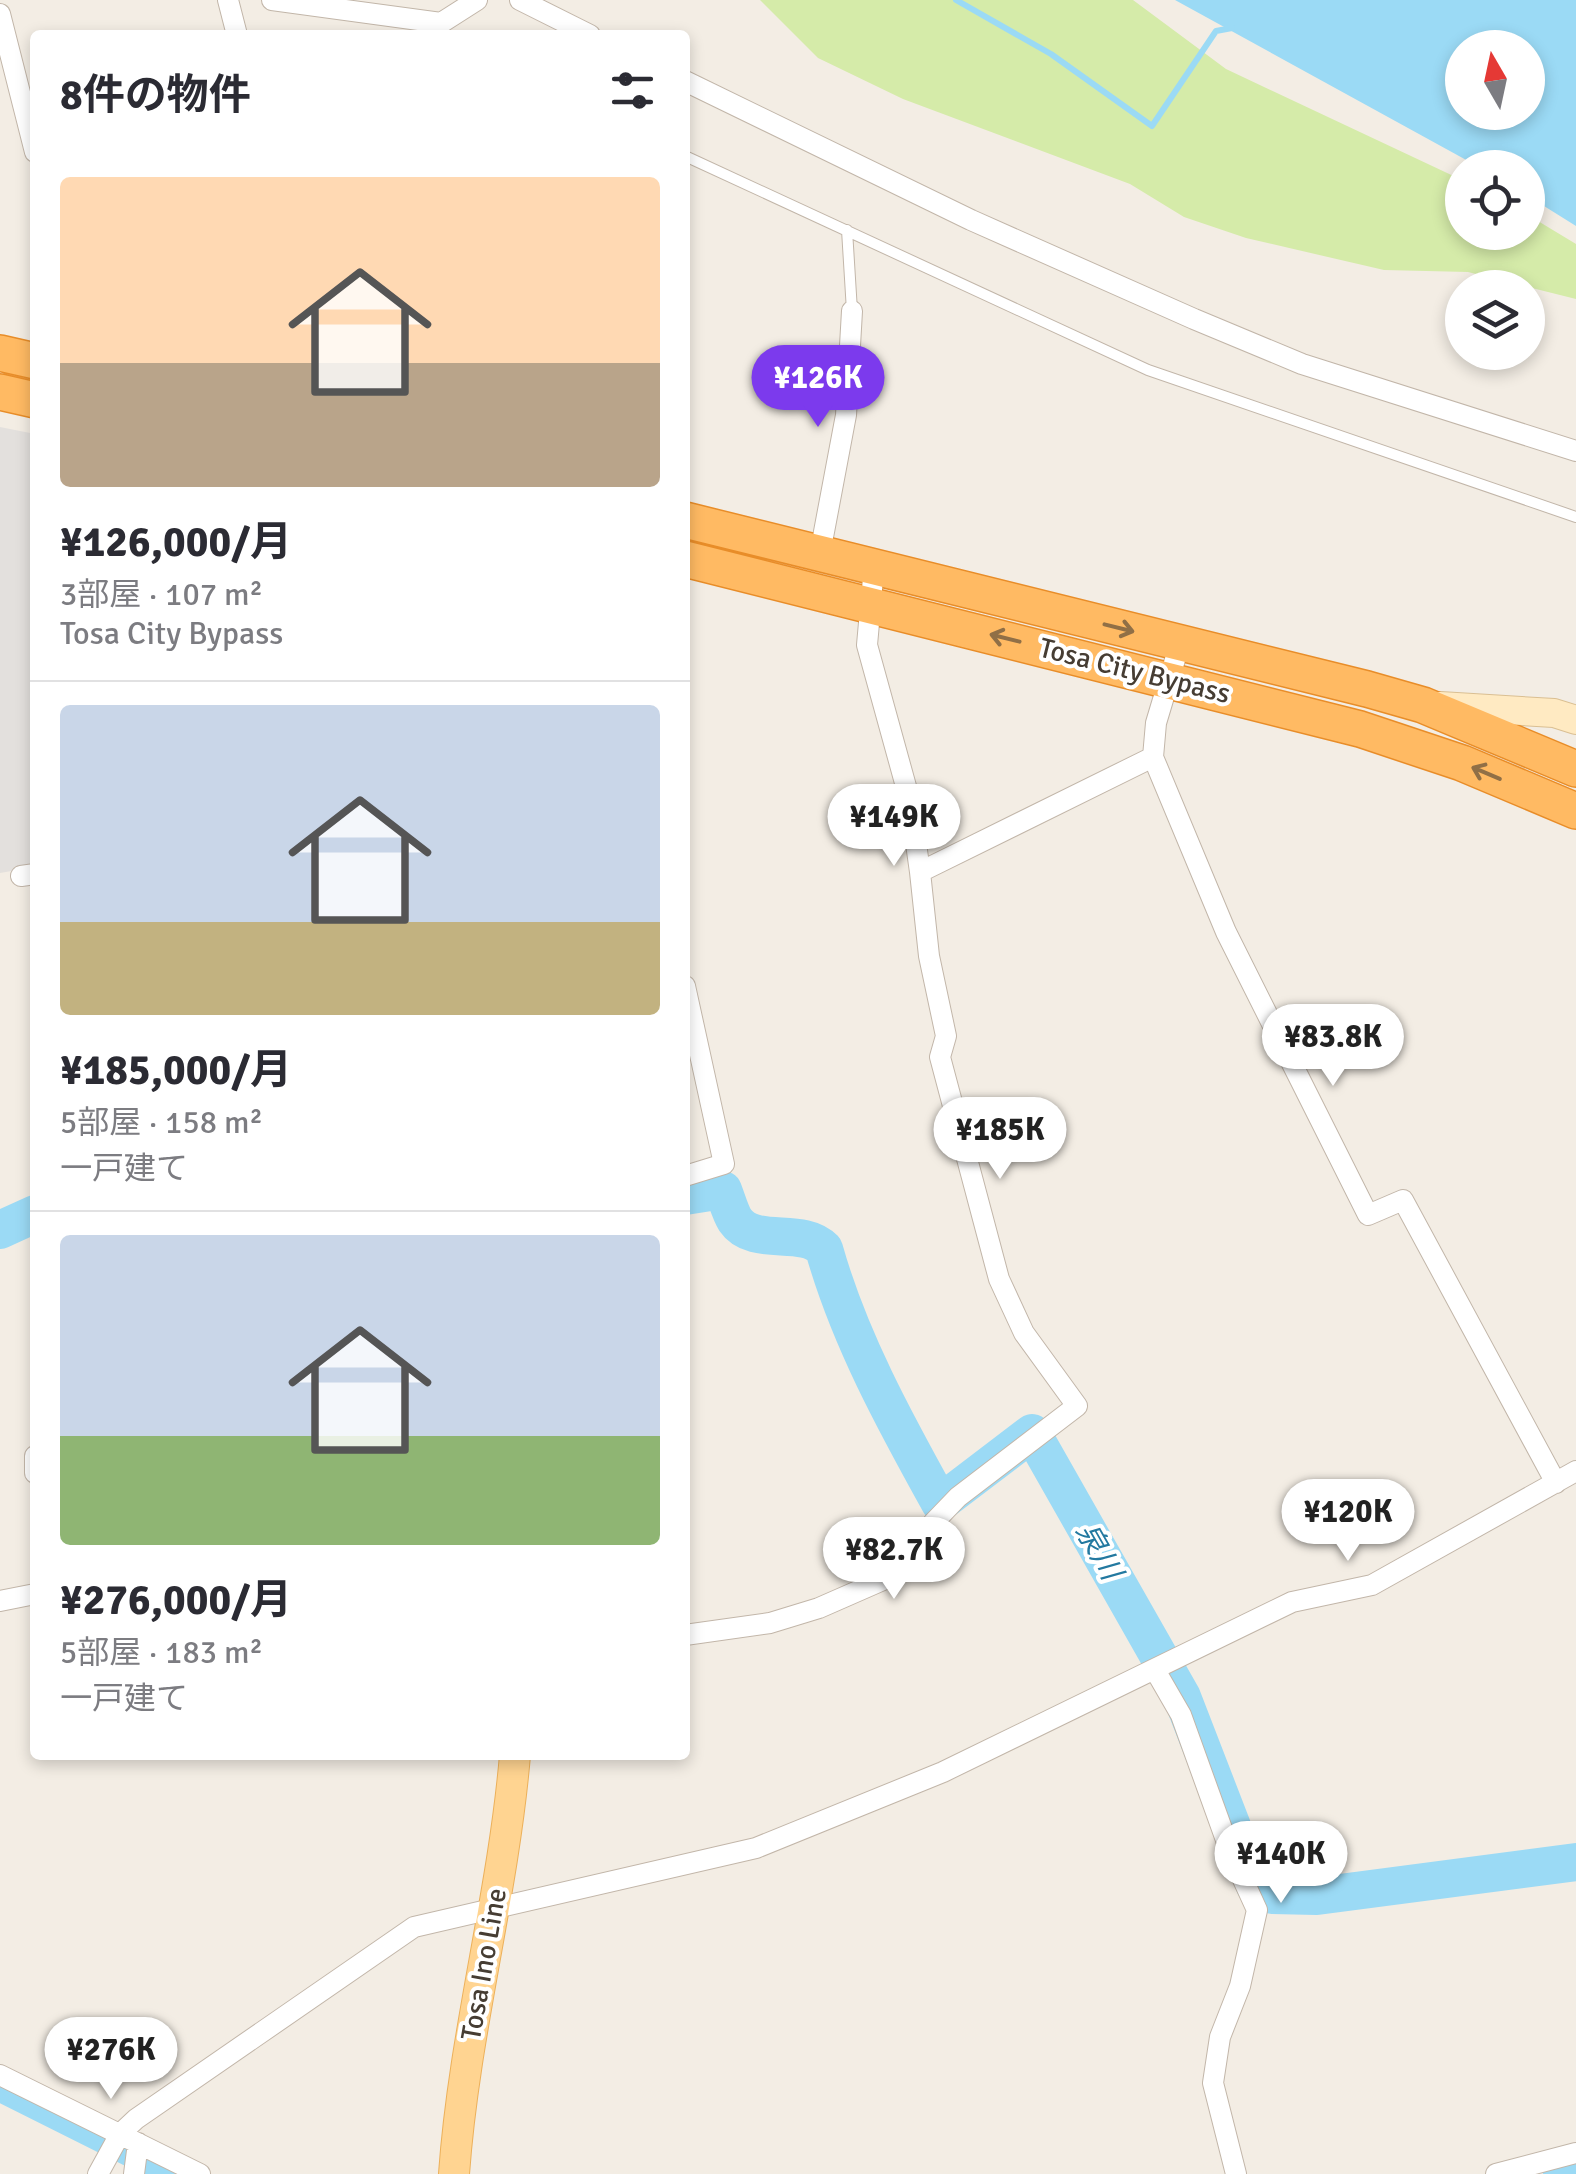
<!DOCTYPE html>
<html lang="ja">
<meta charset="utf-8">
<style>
:root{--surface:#fff;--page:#f2f2f3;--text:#2b2b33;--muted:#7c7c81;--line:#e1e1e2;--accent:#7c3aed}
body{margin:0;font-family:Signika,"Noto Sans JP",sans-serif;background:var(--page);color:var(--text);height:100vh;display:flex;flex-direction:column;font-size:38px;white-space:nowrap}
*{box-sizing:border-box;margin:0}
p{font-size:32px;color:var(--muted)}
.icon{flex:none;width:55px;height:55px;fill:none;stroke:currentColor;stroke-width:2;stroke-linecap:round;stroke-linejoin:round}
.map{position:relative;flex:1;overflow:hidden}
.side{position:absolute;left:30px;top:30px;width:660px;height:1730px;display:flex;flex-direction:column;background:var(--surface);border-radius:10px;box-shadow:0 5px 15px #0003}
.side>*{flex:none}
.needle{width:65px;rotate:351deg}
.controls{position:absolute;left:1445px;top:30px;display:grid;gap:20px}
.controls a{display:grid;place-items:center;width:100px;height:100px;border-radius:50%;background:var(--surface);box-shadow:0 5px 15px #0003;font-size:50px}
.price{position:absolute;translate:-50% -85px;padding:0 22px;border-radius:35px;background:#fff;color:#222;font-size:32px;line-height:65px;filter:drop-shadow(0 2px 5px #0008)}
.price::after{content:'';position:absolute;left:50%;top:60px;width:30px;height:22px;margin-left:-15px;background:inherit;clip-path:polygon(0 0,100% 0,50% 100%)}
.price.active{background:var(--accent);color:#fff}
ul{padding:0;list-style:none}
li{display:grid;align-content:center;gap:20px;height:530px;padding:0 30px}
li+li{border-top:2px solid var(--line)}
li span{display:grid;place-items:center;height:310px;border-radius:10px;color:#555}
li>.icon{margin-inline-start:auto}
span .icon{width:180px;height:180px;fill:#fffc;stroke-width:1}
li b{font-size:42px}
h2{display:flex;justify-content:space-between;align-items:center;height:120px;padding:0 30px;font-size:42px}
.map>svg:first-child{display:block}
.green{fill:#d5eba9}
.parking{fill:#e3e0dd}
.water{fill:#9bdaf5;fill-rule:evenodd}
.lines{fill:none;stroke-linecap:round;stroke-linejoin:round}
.stream{stroke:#9bdaf5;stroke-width:6}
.canal{stroke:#9bdaf5;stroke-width:22}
.river{stroke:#9bdaf5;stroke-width:38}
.lane-casing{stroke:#c2b6a9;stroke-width:12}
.street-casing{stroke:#c2b6a9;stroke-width:22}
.secondary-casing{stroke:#dabf92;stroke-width:30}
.primary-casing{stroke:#ecb05a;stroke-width:32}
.highway-casing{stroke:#e88d29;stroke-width:38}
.lane{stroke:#fff;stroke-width:10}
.street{stroke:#fff;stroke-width:20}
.secondary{stroke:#ffeac2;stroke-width:28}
.primary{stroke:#ffd491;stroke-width:30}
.highway{stroke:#ffba63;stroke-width:35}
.oneway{stroke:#906f46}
.labels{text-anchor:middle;stroke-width:8;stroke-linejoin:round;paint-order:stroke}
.street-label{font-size:28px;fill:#463d33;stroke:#fff}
.water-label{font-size:30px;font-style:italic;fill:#2379a0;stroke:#fff}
</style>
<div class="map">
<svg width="1576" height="2174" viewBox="0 0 1576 2174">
<rect width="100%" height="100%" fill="#f3ede4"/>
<path class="green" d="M760 0H1133L1226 69 1462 180V232H1528V215L1576 244V299L1468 272 1384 270 1246 238 1184 217 1130 184 903 99 818 58Z"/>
<path class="parking" d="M0 427 35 434V867L0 873Z"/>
<path class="water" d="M1175 0H1576V226L1528 196V168L1479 167ZM1462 48H1528V112H1462Z"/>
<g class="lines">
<path class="stream" d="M956 0 1051 54 1152 126 1216 31 1232 28"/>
<path class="canal" d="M0 2091 166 2174
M1554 2174 1576 2168"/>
<path class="river" d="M685 1196 723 1190C727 1200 730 1212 735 1220 754 1248 802 1226 824 1249 849 1338 895 1422 940 1503L1032 1433 1182 1697 1255 1886 1272 1895 1317 1896 1576 1862
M0 1230 35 1214"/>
<defs>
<path id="lane" d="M685 156 1148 370 1576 517
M847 230 852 311"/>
<path id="street" d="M228 0 237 35
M272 0 441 23 477 0
M520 0 590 35
M0 14 35 152
M685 81 971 220 1194 319 1302 364 1576 451
M820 553 846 415 852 311
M874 567 867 645 910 801 920 872 1153 757
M1180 643 1156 723 1153 757 1226 932 1368 1215 1403 1200 1556 1483
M21 876 35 874
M685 986 724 1164 685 1176
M35 1456V1473
M0 1601 35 1594
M685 1635 770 1623 819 1608 908 1569 933 1523 958 1497 1077 1406 1024 1333 999 1279 940 1057 946 1036 929 956 920 872
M1155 1670 1181 1715 1230 1851 1257 1910 1240 1986 1220 2037 1213 2083 1236 2174
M0 2075 200 2174
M98 2174 120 2134 136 2119 414 1927 756 1848 943 1772 1292 1602 1372 1585 1576 1471
M134 2174 138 2143
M1496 2174 1576 2153"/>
<path id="secondary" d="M1440 706 1554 713 1576 720"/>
<path id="primary" d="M454 2174C464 2033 503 1896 515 1755"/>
<path id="highway" d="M0 353 35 361
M0 392 35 400
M685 520 1367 689 1423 705 1576 769
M685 559 1360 729 1462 763 1576 811"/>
</defs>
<use href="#lane" class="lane-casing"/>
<use href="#street" class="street-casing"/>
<use href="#secondary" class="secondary-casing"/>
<use href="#primary" class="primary-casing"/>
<use href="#highway" class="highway-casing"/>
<use href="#lane" class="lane"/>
<use href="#street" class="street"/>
<use href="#secondary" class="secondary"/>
<use href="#primary" class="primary"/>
<use href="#highway" class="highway"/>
</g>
<defs><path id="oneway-shaft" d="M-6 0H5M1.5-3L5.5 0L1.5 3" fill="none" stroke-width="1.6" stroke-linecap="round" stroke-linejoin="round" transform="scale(2.5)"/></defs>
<g class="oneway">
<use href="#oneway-shaft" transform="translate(1119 628) rotate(14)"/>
<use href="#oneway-shaft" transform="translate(1005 638) rotate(-166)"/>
<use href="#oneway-shaft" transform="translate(1486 773) rotate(-157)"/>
</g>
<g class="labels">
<g class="street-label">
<text transform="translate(1135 670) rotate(14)" y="10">Tosa City Bypass</text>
<text transform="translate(483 1964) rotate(-80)" y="10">Tosa Ino Line</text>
</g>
<g class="water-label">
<text transform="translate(1099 1551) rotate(60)" y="10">泉川</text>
</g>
</g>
</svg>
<div class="controls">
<a><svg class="needle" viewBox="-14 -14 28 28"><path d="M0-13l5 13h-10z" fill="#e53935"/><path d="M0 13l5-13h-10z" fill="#7c7c81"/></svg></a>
<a><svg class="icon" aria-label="locate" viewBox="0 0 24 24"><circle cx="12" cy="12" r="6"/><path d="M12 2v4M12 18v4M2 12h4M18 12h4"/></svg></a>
<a><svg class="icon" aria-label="layers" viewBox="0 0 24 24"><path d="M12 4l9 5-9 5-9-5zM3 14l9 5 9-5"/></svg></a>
</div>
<b class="price active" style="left:818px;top:430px">¥126K</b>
<b class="price" style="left:894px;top:869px">¥149K</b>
<b class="price" style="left:1333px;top:1089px">¥83.8K</b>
<b class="price" style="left:1000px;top:1182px">¥185K</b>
<b class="price" style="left:1348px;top:1564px">¥120K</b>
<b class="price" style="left:894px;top:1602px">¥82.7K</b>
<b class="price" style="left:1281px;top:1906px">¥140K</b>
<b class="price" style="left:111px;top:2102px">¥276K</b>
<section class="side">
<h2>8件の物件<svg class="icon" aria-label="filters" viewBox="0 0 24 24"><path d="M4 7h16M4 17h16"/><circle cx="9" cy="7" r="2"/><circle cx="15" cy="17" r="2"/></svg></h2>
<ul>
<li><span style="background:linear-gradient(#ffd9b3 60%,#b9a48a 0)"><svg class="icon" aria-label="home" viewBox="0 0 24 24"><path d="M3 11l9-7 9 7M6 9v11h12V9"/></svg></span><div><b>¥126,000/月</b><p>3部屋 · 107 m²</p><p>Tosa City Bypass</p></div></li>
<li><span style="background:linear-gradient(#c9d6e8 70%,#c2b280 0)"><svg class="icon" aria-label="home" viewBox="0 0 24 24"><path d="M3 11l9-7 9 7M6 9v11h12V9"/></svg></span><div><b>¥185,000/月</b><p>5部屋 · 158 m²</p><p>一戸建て</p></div></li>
<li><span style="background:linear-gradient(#c9d6e8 65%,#8fb573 0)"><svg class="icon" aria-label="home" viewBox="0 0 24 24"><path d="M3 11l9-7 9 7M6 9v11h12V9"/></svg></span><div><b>¥276,000/月</b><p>5部屋 · 183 m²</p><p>一戸建て</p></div></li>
</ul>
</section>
</div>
